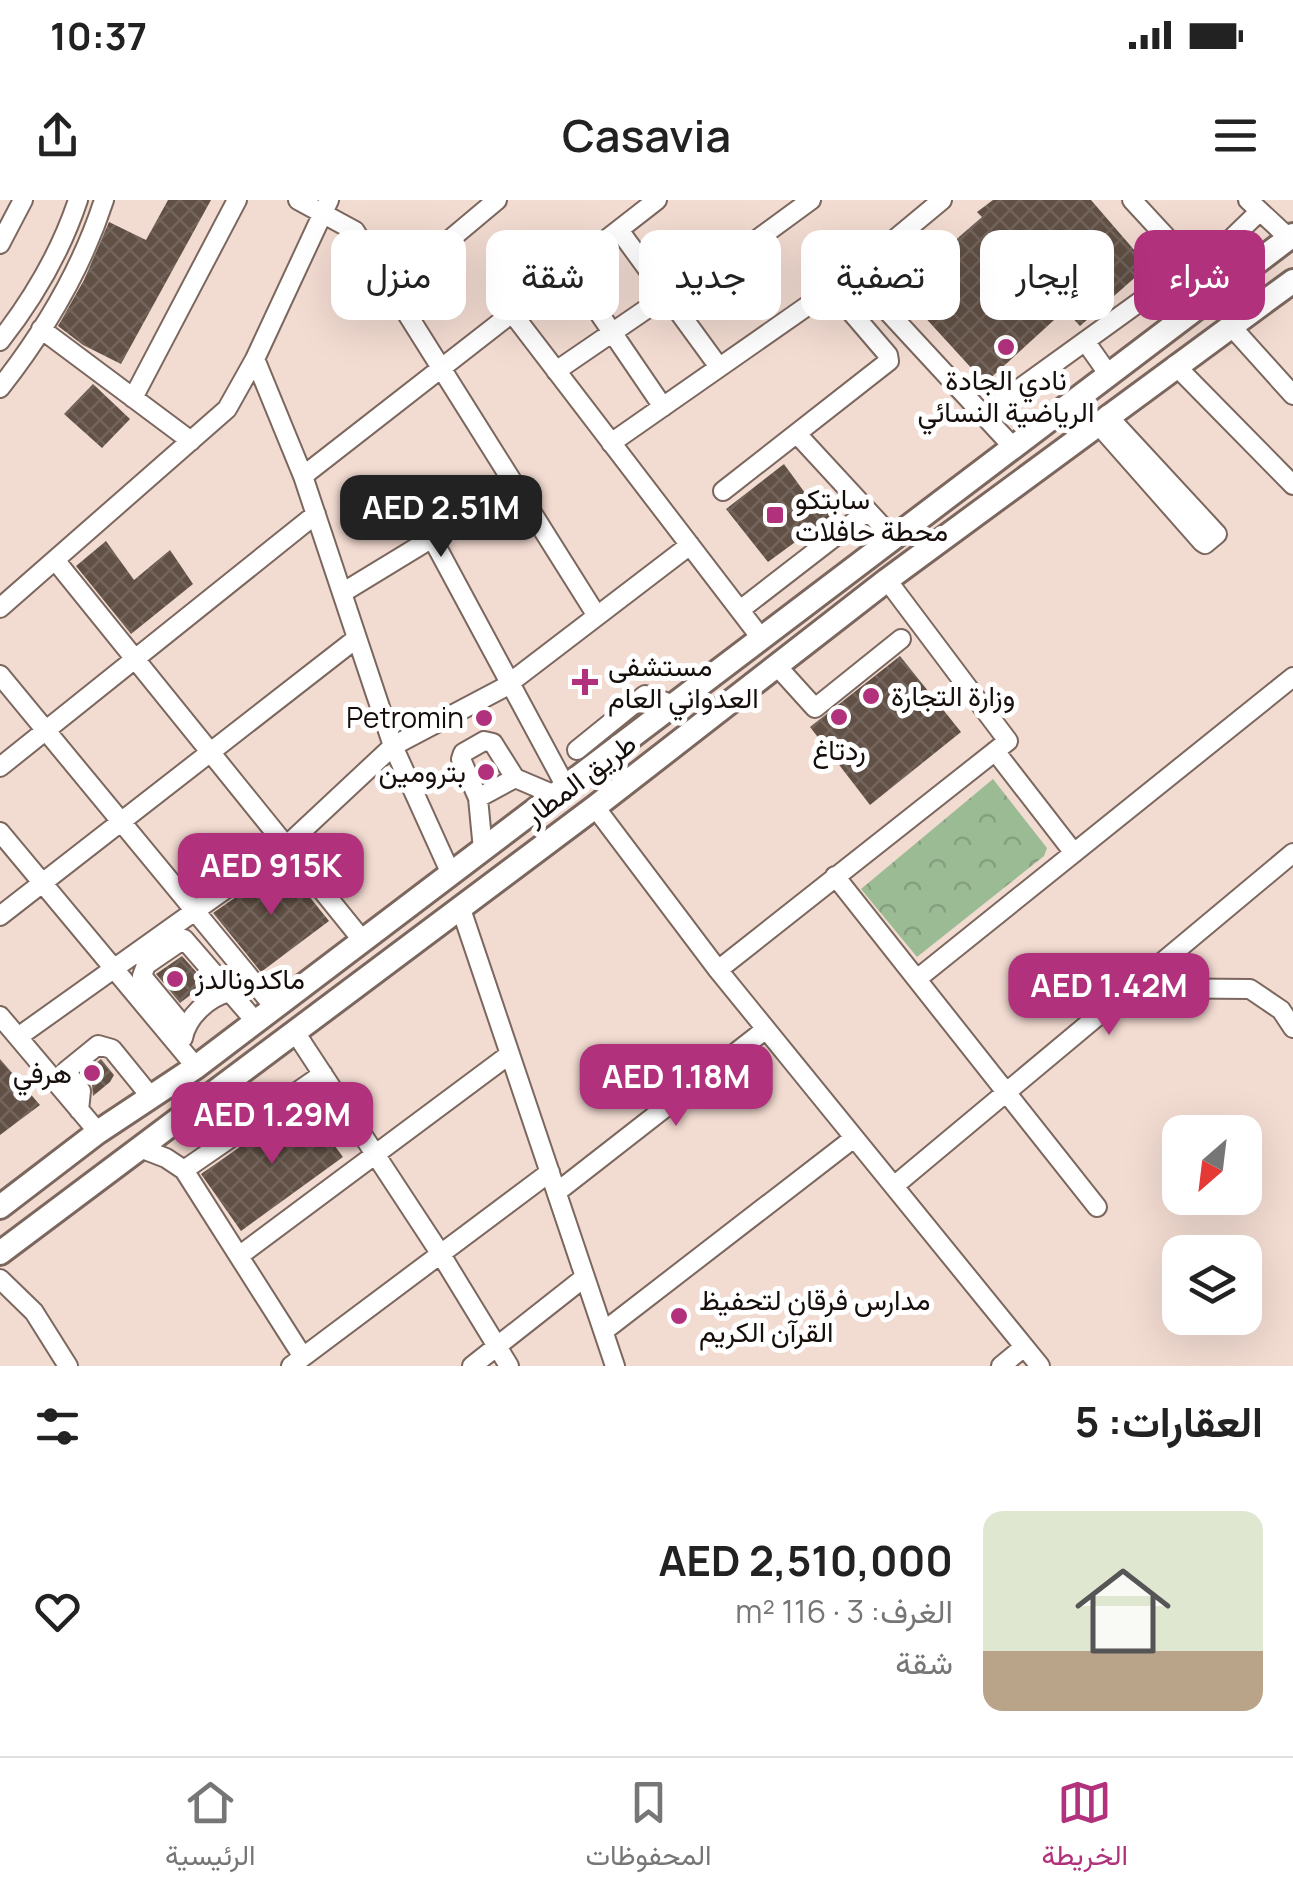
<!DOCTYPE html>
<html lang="ar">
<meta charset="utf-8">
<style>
:root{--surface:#fff;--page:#f2f2f2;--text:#222;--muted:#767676;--line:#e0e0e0;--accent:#b1317c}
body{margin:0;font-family:Manrope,Vazirmatn,sans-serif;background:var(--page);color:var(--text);direction:rtl;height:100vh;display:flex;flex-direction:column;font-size:38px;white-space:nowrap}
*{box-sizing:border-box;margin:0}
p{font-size:32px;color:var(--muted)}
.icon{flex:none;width:55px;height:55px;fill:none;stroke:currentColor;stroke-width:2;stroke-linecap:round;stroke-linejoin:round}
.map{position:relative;height:1166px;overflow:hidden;direction:ltr}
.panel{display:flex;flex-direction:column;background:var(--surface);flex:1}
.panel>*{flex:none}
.hud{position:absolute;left:30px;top:30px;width:1235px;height:90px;direction:rtl;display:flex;gap:20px}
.needle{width:65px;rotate:208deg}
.fabs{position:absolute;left:1162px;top:915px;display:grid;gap:20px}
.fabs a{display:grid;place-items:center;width:100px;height:100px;border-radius:20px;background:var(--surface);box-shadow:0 10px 40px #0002;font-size:50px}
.price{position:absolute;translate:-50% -85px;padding:0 22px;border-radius:20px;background:var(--accent);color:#fff;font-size:32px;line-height:65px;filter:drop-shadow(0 2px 5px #0008)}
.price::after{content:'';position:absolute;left:50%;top:60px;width:30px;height:22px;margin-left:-15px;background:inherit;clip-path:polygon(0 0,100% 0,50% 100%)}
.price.current{background:#222;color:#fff}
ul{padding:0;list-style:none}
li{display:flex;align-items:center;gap:30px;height:250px;padding:0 30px}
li+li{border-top:2px solid var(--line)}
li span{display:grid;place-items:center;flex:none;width:280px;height:200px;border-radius:20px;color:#555}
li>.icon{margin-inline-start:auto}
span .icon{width:120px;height:120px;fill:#fffc;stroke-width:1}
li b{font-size:42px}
h2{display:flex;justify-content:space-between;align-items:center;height:120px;padding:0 30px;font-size:42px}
.chip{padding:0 35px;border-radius:20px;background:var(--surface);box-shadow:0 10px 40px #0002;font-size:35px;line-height:90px}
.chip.current{background:var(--accent);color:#fff}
.status{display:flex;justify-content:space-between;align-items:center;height:70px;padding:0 50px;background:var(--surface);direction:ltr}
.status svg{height:28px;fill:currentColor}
header{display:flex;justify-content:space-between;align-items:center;height:130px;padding:0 30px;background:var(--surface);font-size:45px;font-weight:600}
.tabs{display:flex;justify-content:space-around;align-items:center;height:140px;border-top:2px solid var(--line);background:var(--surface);font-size:28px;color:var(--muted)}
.tabs a{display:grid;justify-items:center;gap:5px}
.tabs .current{color:var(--accent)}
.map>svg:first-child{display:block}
.park{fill:url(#park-crowns)}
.building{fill:url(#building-cross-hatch)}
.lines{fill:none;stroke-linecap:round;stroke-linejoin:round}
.minor-casing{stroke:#7b675e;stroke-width:22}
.major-casing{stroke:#7b675e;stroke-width:28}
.minor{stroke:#fff;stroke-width:18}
.major{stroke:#fff;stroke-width:22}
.poi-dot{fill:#b1317c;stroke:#fff;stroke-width:4}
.labels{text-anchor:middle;stroke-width:10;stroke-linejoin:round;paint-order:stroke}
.poi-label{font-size:28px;fill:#160e0b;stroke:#fff;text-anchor:start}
.street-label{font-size:28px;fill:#160e0b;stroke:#fff}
</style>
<div class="status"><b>10:37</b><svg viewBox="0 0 49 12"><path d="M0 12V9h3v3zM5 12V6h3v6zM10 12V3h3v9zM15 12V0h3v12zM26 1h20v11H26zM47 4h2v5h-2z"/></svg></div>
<header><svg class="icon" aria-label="menu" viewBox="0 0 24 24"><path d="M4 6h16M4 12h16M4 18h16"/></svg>Casavia<svg class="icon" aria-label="share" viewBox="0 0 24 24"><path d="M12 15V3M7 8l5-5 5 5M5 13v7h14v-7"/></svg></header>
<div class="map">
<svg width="1293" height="1166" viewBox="0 0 1293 1166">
<defs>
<pattern id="park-crowns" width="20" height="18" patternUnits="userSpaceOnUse" patternTransform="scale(2.5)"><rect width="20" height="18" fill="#9bbb94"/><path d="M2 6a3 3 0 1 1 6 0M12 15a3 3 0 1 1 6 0" fill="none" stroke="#85a07e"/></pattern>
<pattern id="building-cross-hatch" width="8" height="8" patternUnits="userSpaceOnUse" patternTransform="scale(2.5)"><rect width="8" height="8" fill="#615045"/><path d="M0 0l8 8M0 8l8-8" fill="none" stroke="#73655c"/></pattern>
</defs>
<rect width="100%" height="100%" fill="#f2dbd1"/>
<path class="park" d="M993 579 1047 648 1044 656 917 757 861 689Z"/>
<path class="building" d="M168 0H211L121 164 83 145 58 126 84 80 109 22 146 40Z
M993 0H1091L1148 66 1080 126 1065 110 985 183 899 89 982 17 977 12Z
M93 184 130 219 102 248 64 214Z
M784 264 813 304 832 291 843 307 768 362 726 309Z
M106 341 134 380 170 350 193 384 131 434 76 366Z
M900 456 961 532 870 605 810 527Z
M283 664 329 721 261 772 213 713Z
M182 756 206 783 180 803 156 774Z
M0 859 40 905 0 935Z
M101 859 114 875 110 882 93 896 92 885 83 873Z
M303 903 343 957 241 1031 201 974Z"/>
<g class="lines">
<defs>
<path id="minor" d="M298 0 355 31 597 416
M1132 0 1217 92
M1248 0 1289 38
M619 30 719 167
M0 44 23 0
M569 69 663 207
M1198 71 1260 11
M853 74 1013 247
M391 89 497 0
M672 102 811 0
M512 113 761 438
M1230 125 1293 195
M41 129 191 241
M0 141C33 99 61 51 78 0
M1085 141 1109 175
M255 159 303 276 393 546 451 674
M1175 165 1293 285
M556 171 667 95
M0 188C44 132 82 68 104 0
M133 198 237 0
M983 215 1192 64
M1097 223 1202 342 1205 344 1217 334 1107 215
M797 234 893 338
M611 243 853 74 942 0
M303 276 657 0
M723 291 889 161 888 155 852 113
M432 338 566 587
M55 360 363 741
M342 393 516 287
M0 408 227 209 255 159 329 0
M740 410 868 311
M776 465 815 508 901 439
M0 475 275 808
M577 550 645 495 674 505
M995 551 1074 653
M0 567 316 314
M478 598 461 559 463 553 484 541 493 543 515 578
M595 607 718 770 1040 1166
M0 632 196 867
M483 650 478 598 515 578 555 595
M835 676 1097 1007
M460 706 615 1166
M0 716 357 438
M718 770 1008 541 887 380
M917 779 1293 477
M1132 788 1250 789 1281 810 1293 828
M0 816 98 932
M185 828 142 776 146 765 184 739 256 822
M295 832 440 1053 509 1166
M18 837 286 646 393 546 503 488 690 345
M183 838C187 817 208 797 230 792
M79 910 81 891 66 871 98 845 112 849 151 897
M140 948 166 958 184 970 303 1157
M184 970 323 874
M894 986 1293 653
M557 992 766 829
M239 1056 510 854
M0 1079 34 1112 68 1166
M604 1131 854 938
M291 1166 550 972
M472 1166 585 1077
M1001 1166 1024 1147"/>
<path id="major" d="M0 1007 98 932 196 867 1293 35
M0 1053 595 607 887 380 1293 81"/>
</defs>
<use href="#minor" class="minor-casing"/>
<use href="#major" class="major-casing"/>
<use href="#minor" class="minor"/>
<use href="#major" class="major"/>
</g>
<g class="poi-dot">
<circle cx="1006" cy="147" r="10"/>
<rect x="765" y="305" width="20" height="20" rx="5"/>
<path d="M580 467h10v10h10v10h-10v10h-10v-10h-10v-10h10z"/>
<circle cx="871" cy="496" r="10"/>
<circle cx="839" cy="517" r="10"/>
<circle cx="484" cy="518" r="10"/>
<circle cx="486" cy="572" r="10"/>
<circle cx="175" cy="779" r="10"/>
<circle cx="92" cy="873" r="10"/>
<circle cx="679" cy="1116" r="10"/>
</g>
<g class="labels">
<g class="poi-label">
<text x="1006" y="190" text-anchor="middle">نادي الجادة<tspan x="1006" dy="32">الرياضية النسائي</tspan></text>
<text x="795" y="309">سابتكو<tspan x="795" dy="32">محطة حافلات</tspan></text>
<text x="608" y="476">مستشفى<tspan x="608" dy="32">العدواني العام</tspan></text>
<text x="891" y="506">وزارة التجارة</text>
<text x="464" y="528" text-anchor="end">Petromin</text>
<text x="839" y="560" text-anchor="middle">ردتاغ</text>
<text x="466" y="582" text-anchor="end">بترومين</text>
<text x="195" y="789">ماكدونالدز</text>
<text x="72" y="883" text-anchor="end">هرفي</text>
<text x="699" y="1110">مدارس فرقان لتحفيظ<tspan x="699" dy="32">القرآن الكريم</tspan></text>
</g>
<g class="street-label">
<text transform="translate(580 579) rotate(-37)" y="10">طريق المطار</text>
</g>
</g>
</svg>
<div class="fabs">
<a><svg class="needle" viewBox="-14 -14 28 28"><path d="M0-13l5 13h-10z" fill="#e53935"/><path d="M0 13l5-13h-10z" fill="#767676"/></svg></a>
<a><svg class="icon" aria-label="layers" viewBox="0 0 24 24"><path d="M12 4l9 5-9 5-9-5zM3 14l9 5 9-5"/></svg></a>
</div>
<b class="price current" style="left:441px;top:360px">AED 2.51M</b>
<b class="price" style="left:271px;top:718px">AED 915K</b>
<b class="price" style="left:1109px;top:838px">AED 1.42M</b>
<b class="price" style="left:676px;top:929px">AED 1.18M</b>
<b class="price" style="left:272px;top:967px">AED 1.29M</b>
<div class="hud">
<a class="chip current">شراء</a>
<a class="chip">إيجار</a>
<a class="chip">تصفية</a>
<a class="chip">جديد</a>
<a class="chip">شقة</a>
<a class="chip">منزل</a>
</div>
</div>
<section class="panel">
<h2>العقارات: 5<svg class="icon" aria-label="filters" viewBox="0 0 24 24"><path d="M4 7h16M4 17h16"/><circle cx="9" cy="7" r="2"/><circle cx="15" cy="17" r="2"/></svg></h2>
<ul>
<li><span style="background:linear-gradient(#dfe7d0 70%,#b9a48a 0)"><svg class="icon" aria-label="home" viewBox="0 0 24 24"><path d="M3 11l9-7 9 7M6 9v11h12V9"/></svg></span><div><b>AED 2,510,000</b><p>الغرف: 3 · 116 m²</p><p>شقة</p></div><svg class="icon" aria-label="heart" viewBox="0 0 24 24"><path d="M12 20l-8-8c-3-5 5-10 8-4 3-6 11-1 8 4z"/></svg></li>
</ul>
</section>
<nav class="tabs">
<a class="current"><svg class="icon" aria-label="map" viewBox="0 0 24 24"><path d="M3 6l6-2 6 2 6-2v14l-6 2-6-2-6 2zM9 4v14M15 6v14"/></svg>الخريطة</a>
<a><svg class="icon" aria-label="saved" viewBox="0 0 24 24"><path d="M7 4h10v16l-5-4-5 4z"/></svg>المحفوظات</a>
<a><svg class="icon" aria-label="home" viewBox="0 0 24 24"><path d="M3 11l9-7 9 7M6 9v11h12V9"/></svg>الرئيسية</a>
</nav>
